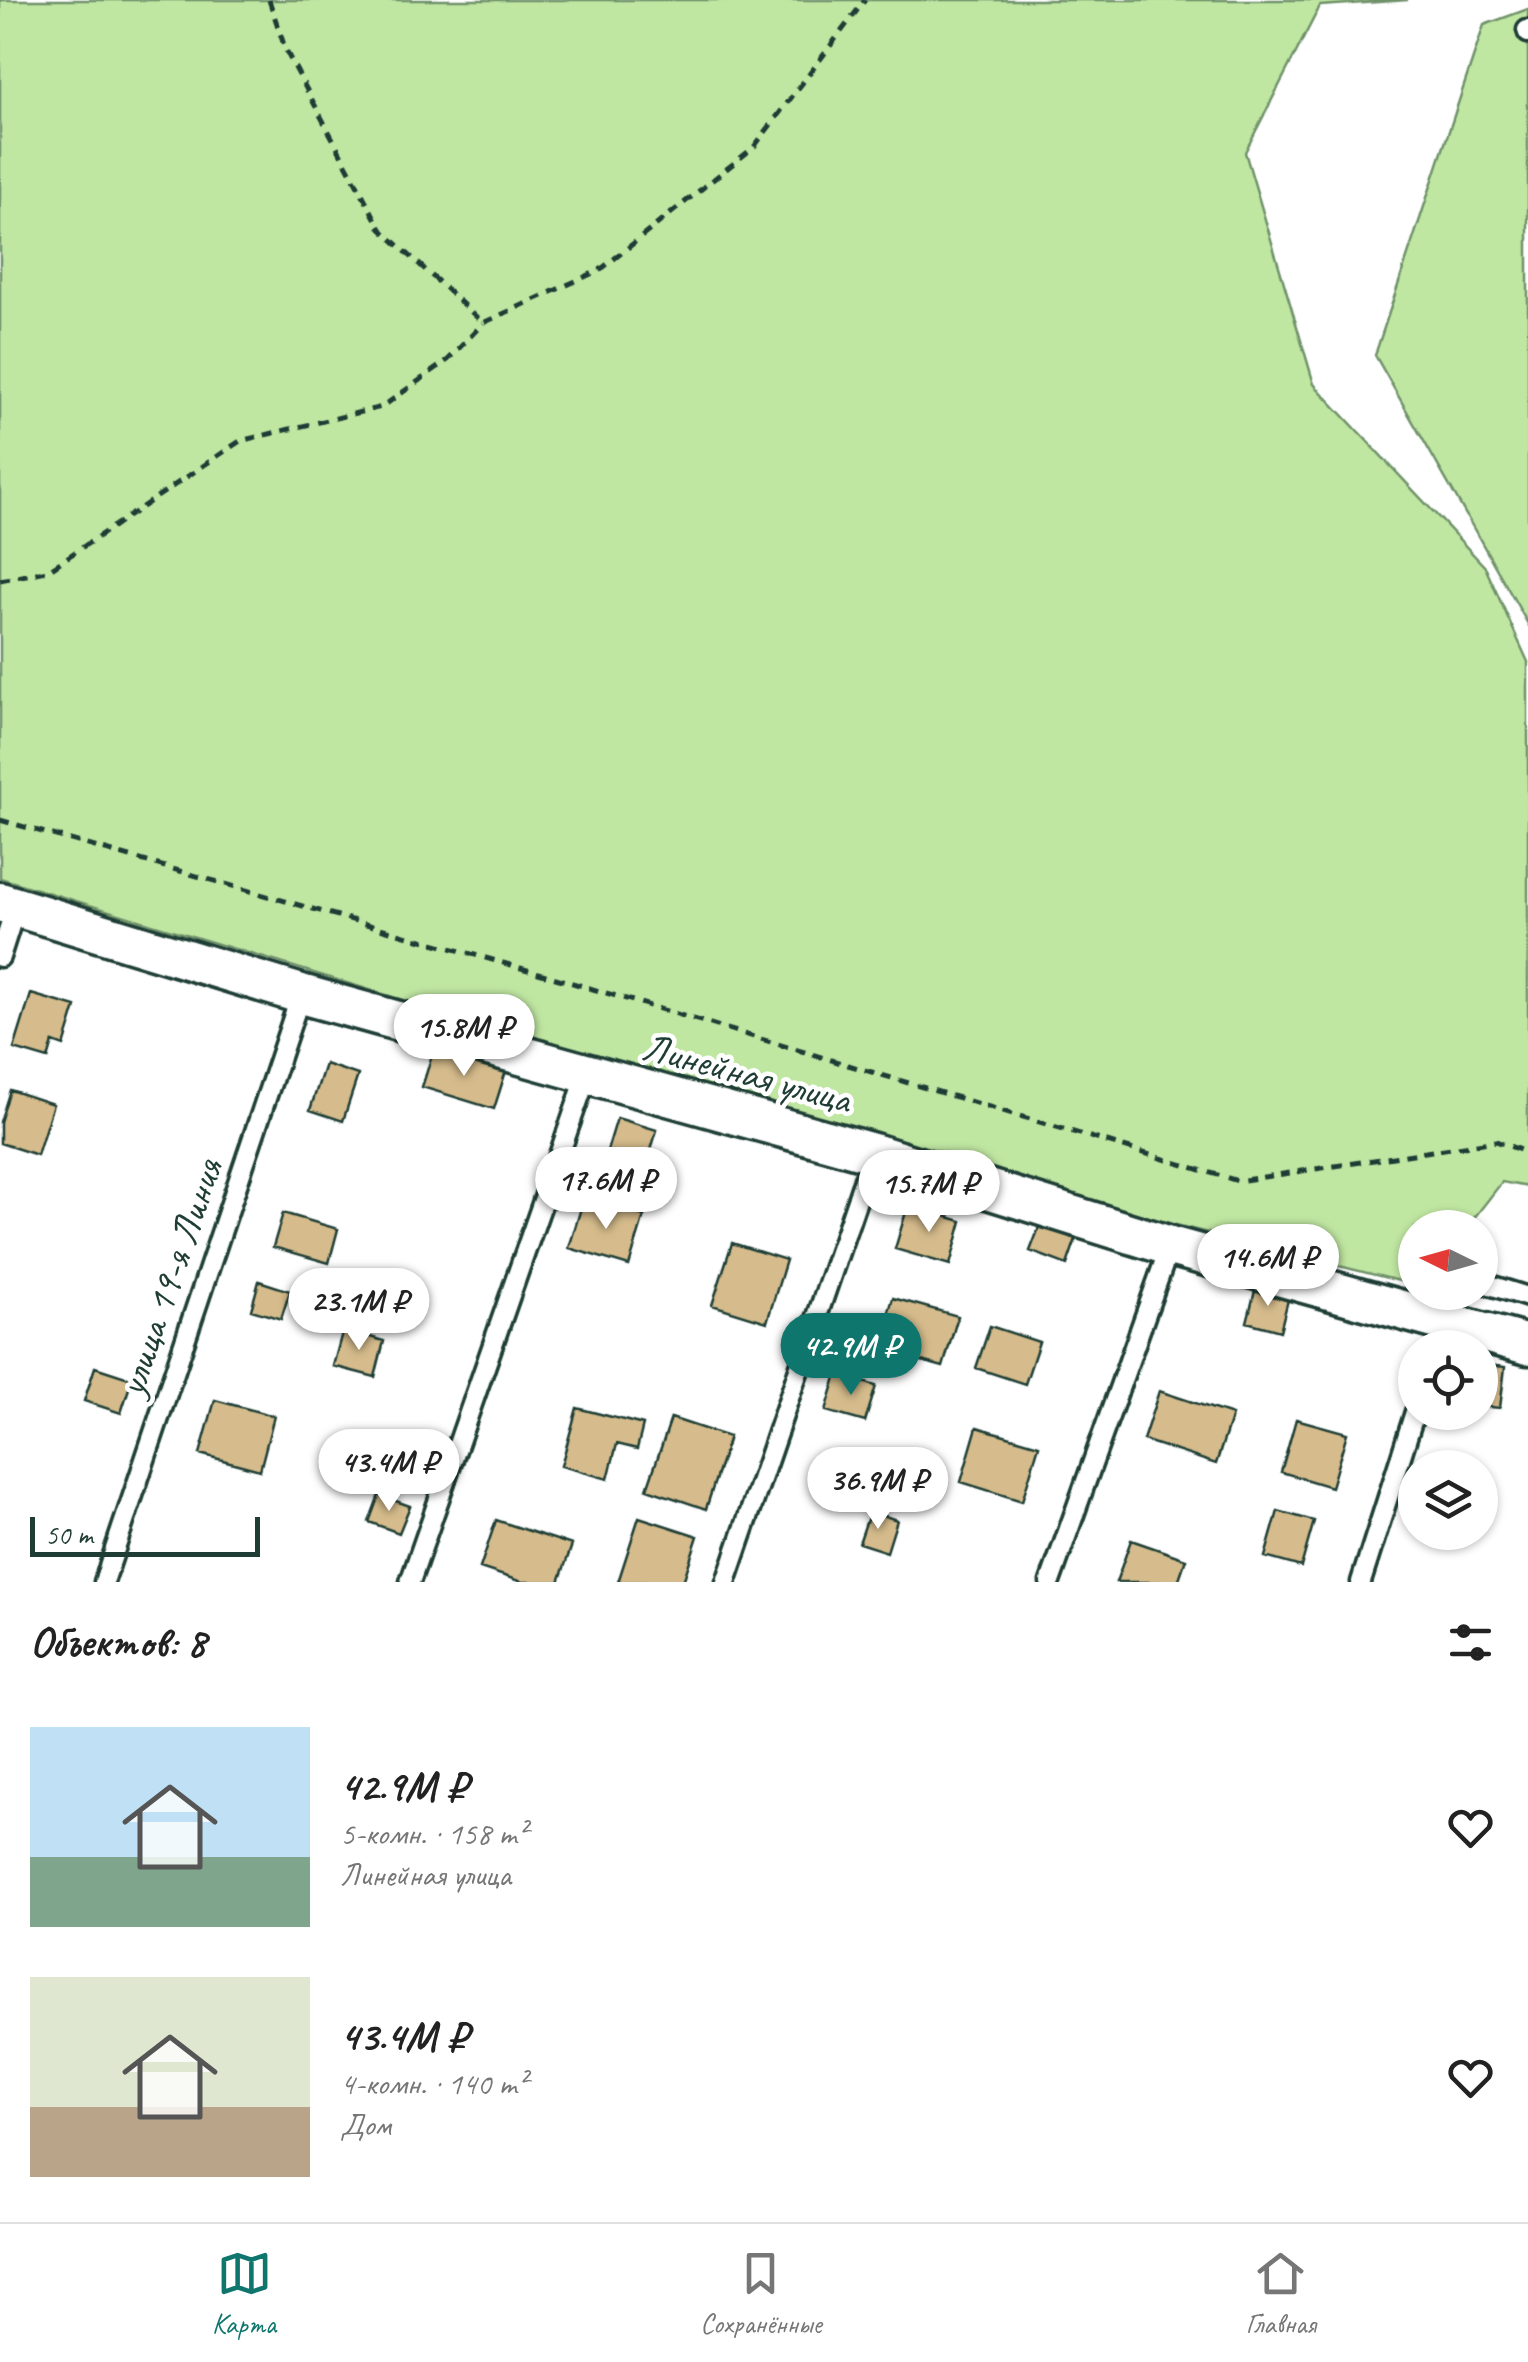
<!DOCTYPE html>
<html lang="ru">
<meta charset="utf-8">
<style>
:root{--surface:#fff;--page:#f2f2f2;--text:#222;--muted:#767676;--line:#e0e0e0;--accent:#0f766e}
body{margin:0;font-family:Caveat,sans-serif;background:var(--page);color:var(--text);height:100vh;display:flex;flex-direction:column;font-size:38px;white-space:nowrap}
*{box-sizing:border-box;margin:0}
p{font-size:32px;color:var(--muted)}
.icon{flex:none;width:55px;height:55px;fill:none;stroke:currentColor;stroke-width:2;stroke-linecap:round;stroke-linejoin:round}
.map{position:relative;height:1582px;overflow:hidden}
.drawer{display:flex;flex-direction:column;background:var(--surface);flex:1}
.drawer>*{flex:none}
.needle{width:65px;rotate:275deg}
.tools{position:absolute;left:1398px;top:1210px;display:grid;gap:20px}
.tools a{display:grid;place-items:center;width:100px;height:100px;border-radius:50%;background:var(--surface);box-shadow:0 2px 8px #0004;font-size:50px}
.scale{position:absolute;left:30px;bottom:25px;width:230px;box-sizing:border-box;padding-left:10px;border:5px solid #1f3d34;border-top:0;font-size:28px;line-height:35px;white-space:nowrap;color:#1f3d34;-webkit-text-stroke:8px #fff;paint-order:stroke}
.price{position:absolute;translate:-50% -85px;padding:0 22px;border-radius:35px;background:#fff;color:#222;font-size:32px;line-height:65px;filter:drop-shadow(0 2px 5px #0008)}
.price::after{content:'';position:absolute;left:50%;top:60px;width:30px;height:22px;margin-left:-15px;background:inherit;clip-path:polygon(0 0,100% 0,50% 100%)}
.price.active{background:var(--accent);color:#fff}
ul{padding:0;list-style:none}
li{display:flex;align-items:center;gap:30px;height:250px;padding:0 30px}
li span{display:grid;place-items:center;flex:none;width:280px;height:200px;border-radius:0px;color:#555}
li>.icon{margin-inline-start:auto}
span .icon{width:120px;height:120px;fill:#fffc;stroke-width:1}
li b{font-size:42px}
h2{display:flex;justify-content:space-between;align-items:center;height:120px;padding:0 30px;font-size:42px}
.menu{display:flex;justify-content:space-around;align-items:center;height:140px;border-top:2px solid var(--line);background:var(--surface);font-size:28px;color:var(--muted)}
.menu a{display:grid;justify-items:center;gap:5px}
.menu .active{color:var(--accent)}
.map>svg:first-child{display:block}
.green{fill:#c0e7a2;stroke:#70926b;stroke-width:2.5}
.building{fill:#d6bc8c;stroke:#1f3d34;stroke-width:2.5}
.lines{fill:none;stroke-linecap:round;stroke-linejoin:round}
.lane-casing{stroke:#1f3d34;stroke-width:25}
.street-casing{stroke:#1f3d34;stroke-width:45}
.path{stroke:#1f3d34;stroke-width:5;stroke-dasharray:10 8;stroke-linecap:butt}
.lane{stroke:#fff;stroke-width:18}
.street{stroke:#fff;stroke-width:38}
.labels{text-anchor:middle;stroke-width:9;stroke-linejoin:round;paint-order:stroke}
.street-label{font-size:40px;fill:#1f3d34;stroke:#fff}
</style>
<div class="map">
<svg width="1528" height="1582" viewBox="0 0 1528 1582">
<rect width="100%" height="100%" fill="#fff"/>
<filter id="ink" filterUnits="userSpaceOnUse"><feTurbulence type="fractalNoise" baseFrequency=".01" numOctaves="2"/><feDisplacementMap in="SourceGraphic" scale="20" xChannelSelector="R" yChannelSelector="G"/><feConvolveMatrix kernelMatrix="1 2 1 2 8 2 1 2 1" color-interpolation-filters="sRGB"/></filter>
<g filter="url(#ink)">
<path class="green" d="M0 0H1408L1320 6 1245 152 1314 384 1485 567 1528 662V1187L1502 1182 1467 1227 1415 1228V1285L1176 1225 844 1125 598 1059 0 878Z
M1528 9V624L1375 355 1484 25Z"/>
<path class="building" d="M31 994 76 1007 64 1046 53 1042 48 1059 14 1049Z
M434 1049 506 1071 494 1109 422 1087Z
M325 1064 358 1075 343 1121 310 1110Z
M10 1090 53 1104 37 1155 0 1143V1122Z
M617 1118 657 1130 644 1173 604 1161Z
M584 1198 644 1216 629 1266 569 1248Z
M908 1205 962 1221 950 1265 895 1249Z
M283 1213 338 1229 329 1263 273 1247Z
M1040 1225 1076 1239 1067 1265 1030 1251Z
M732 1243 786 1260 767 1322 712 1305Z
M259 1281 290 1291 281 1319 251 1310Z
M1256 1287 1289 1296 1280 1331 1247 1322Z
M893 1298 958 1316 943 1367 878 1349Z
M990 1326 1039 1342 1025 1384 976 1368Z
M343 1329 384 1341 375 1377 333 1366Z
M1480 1364 1505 1367 1500 1408 1480 1406Z
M95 1367 132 1379 121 1413 84 1401Z
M837 1374 876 1386 865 1422 826 1411Z
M1159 1391 1232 1415 1216 1464 1143 1440Z
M215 1400 274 1416 260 1470 200 1454Z
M577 1408 643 1425 637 1449 617 1444 608 1479 561 1466Z
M671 1418 729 1437 706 1509 647 1489Z
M1296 1419 1347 1433 1331 1487 1281 1472Z
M977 1427 1039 1445 1022 1501 961 1482Z
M379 1495 410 1506 399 1533 369 1522Z
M870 1511 897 1520 887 1552 859 1543Z
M1278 1511 1314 1521 1301 1567 1265 1557Z
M639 1517 698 1536 683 1582H618Z
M496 1520 572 1545 559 1582H522L480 1568Z
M1131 1540 1186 1559 1178 1582H1116Z"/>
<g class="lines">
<defs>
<path id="lane" d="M1527 30 1528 33
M0 957 16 907
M1480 1282 1528 1297
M104 1582 301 994
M410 1582 587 1075
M726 1582 873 1153
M1050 1582 1170 1246
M1361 1582 1415 1412"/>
<path id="street" d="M0 902 301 994 873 1153 1170 1246 1528 1345"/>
</defs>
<use href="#lane" class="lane-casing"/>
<use href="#street" class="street-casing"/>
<path class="path" d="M269 0 286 51 381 229 483 323 600 270 754 147 865 0
M0 580 47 571 240 441 382 407 448 360 483 323
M0 820 549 976 1238 1181 1496 1141 1528 1153"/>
<use href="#lane" class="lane"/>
<use href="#street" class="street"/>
</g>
</g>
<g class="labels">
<g class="street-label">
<text transform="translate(747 1072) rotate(15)" y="14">Линейная улица</text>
<text transform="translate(169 1277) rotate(-71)" y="14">улица 19-я Линия</text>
</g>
</g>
</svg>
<div class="tools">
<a><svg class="needle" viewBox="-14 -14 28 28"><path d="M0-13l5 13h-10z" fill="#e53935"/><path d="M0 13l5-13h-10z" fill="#767676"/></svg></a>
<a><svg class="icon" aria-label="locate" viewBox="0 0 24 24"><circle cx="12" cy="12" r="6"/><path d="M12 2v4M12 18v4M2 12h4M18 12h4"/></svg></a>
<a><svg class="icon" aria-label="layers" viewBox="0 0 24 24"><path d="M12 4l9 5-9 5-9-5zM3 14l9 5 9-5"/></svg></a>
</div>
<div class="scale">50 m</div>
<b class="price" style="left:464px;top:1079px">15.8M ₽</b>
<b class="price" style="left:606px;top:1232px">17.6M ₽</b>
<b class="price" style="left:929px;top:1235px">15.7M ₽</b>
<b class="price" style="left:1268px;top:1309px">14.6M ₽</b>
<b class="price" style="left:359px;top:1353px">23.1M ₽</b>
<b class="price active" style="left:851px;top:1398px">42.9M ₽</b>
<b class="price" style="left:389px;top:1514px">43.4M ₽</b>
<b class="price" style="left:878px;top:1532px">36.9M ₽</b>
</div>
<section class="drawer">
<h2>Объектов: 8<svg class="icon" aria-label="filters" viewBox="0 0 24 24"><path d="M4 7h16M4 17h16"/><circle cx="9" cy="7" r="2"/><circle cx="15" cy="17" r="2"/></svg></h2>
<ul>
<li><span style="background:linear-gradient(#bfe0f5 65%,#7fa58c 0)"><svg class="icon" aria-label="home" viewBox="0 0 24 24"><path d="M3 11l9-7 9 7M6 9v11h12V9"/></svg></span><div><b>42.9M ₽</b><p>5-комн. · 158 m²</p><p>Линейная улица</p></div><svg class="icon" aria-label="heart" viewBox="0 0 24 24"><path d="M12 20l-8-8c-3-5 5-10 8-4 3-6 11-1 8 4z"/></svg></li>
<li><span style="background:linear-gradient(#dfe7d0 65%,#b9a48a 0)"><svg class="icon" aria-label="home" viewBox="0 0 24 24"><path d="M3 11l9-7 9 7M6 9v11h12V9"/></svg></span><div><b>43.4M ₽</b><p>4-комн. · 140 m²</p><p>Дом</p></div><svg class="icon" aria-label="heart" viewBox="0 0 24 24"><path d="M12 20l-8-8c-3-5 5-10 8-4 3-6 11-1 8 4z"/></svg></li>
</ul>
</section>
<nav class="menu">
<a class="active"><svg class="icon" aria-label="map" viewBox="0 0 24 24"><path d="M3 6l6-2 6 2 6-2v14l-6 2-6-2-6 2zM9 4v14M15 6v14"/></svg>Карта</a>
<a><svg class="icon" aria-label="saved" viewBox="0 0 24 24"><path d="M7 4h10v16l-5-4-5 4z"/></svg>Сохранённые</a>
<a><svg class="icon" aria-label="home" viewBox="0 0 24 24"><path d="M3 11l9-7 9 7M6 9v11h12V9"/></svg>Главная</a>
</nav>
